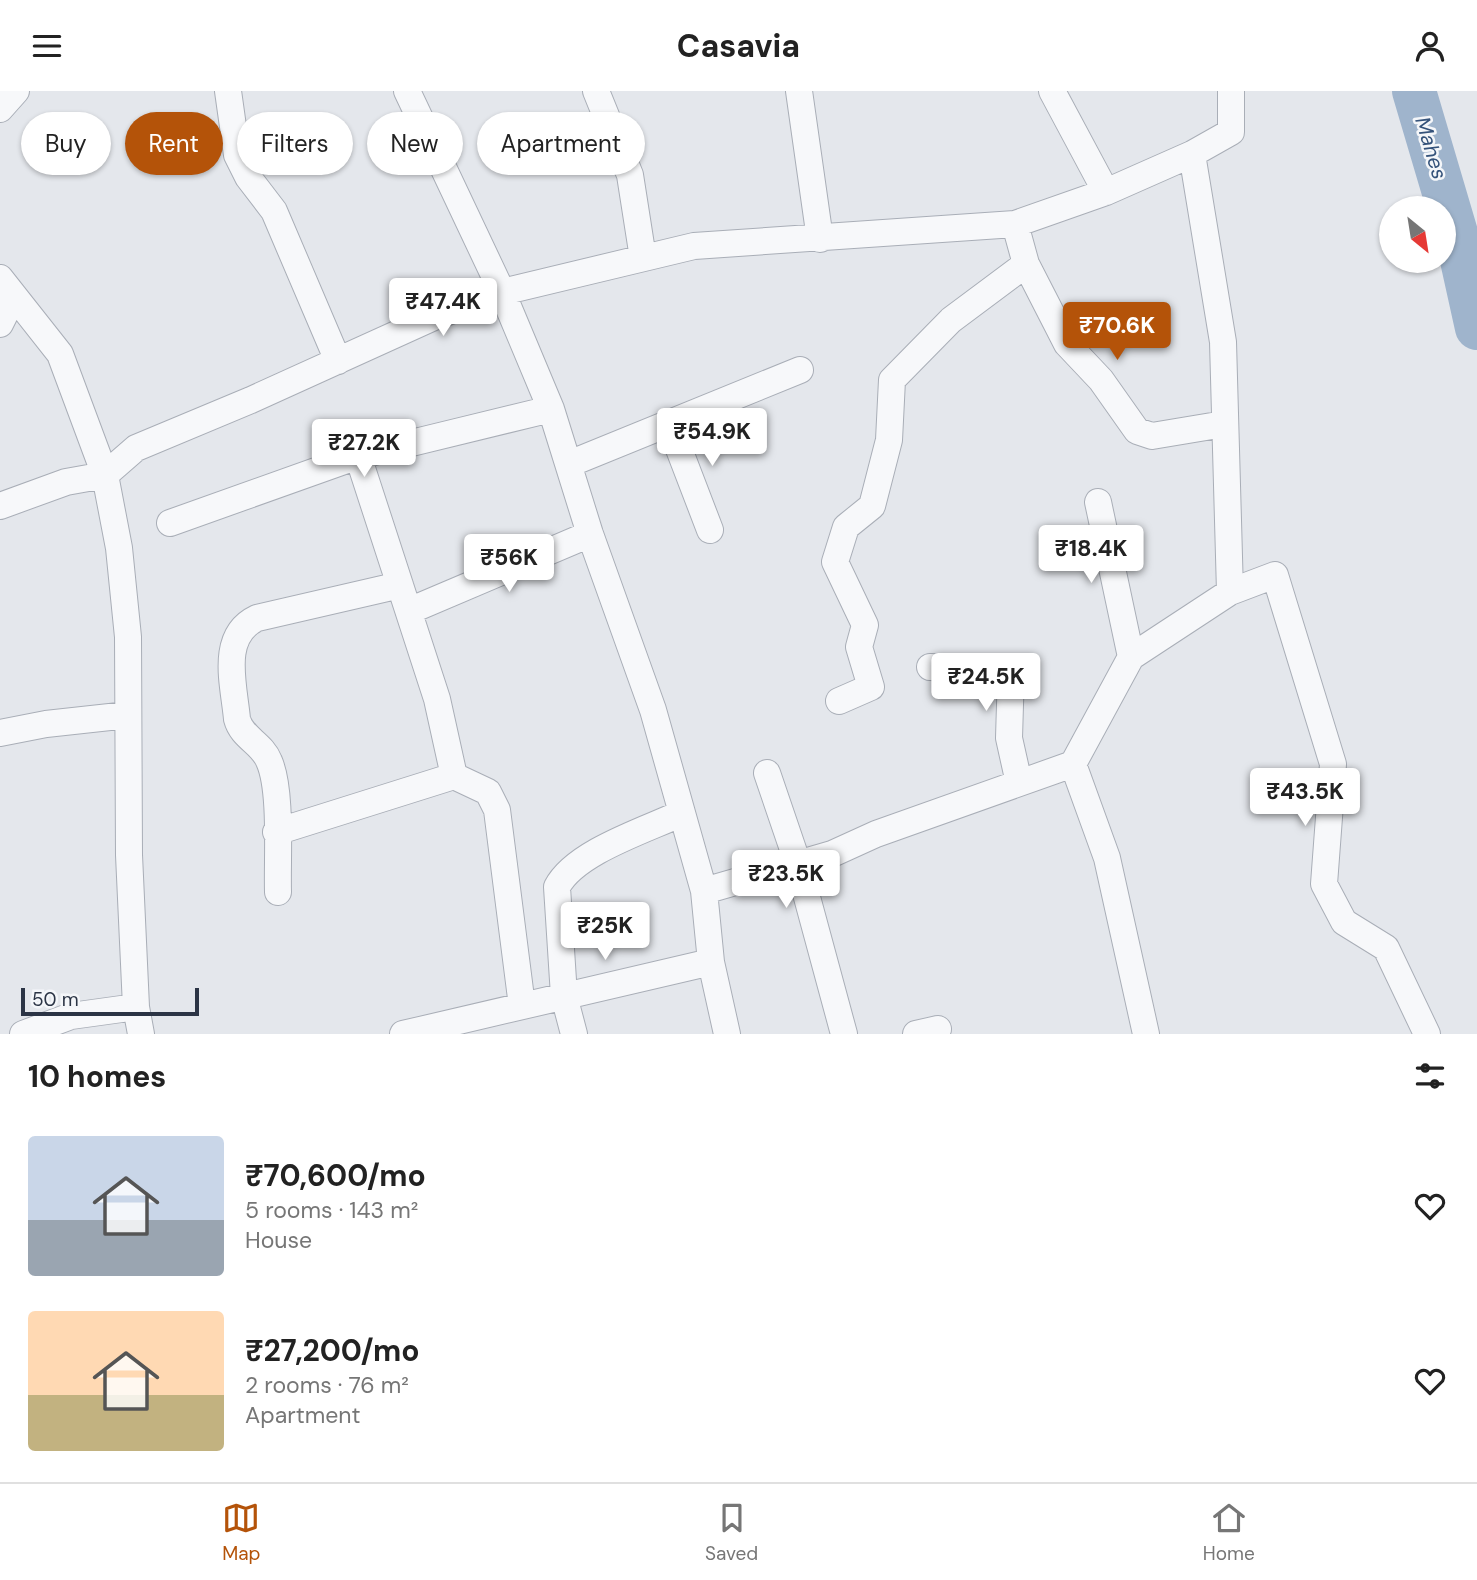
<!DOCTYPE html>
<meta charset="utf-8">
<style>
:root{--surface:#fff;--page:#f6f6f6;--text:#222;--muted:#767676;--line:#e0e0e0;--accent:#b45309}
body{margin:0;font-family:"DM Sans",sans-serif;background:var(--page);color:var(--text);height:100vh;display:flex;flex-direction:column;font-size:26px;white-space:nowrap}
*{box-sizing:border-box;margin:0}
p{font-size:23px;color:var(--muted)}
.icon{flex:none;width:38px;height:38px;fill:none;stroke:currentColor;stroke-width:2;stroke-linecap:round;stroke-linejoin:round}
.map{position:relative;height:943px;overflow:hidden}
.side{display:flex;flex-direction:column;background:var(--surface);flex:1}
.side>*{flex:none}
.hud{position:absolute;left:21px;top:21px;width:700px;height:63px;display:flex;gap:14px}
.needle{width:46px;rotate:150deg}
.controls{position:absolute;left:1379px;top:105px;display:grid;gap:14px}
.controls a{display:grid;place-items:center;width:77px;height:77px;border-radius:50%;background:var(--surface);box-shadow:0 2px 5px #0004;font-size:35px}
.scale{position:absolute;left:21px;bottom:18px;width:178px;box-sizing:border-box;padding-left:7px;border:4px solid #2b3445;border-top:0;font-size:19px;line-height:24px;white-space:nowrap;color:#2b3445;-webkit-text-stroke:5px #f4f6f9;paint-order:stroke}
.price{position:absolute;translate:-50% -60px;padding:0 16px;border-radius:7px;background:#fff;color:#222;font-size:23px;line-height:46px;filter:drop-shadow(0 2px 4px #0008)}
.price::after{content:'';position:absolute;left:50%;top:42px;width:21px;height:16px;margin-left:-10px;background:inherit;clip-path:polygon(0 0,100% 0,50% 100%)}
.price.selected{background:var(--accent);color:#fff}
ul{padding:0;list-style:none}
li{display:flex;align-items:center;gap:21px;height:175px;padding:0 28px}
li span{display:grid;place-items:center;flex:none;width:196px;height:140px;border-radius:7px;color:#555}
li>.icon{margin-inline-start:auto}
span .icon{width:84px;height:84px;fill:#fffc;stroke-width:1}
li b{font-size:30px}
h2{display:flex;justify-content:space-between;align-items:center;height:84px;padding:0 28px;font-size:30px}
.chip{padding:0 24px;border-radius:32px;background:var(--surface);box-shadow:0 2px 5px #0004;font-size:24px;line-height:63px}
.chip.selected{background:var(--accent);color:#fff}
header{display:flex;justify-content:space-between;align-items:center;height:91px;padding:0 28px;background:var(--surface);font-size:32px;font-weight:700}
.tab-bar{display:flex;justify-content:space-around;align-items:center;height:98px;border-top:2px solid var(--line);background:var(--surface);font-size:19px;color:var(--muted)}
.tab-bar a{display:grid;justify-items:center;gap:4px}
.tab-bar .selected{color:var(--accent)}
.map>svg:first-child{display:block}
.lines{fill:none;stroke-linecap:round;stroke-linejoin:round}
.river{stroke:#9fb4cc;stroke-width:44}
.minor-casing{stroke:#a9aeb7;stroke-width:28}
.minor{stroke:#f7f8fa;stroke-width:26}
.labels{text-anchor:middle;stroke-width:5;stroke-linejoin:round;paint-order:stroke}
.water-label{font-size:21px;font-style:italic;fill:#34527a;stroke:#f4f6f9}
</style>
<header><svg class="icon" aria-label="menu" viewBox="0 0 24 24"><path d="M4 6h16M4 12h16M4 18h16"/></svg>Casavia<svg class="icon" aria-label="person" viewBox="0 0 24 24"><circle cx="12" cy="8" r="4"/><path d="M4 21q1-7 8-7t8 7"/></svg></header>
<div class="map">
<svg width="1477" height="943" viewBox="0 0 1477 943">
<rect width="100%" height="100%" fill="#e4e7ec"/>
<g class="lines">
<path class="river" d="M1414 0 1456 142 1477 237"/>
<defs>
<path id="minor" d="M228 0 237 64 248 86 274 120 338 270
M407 0 502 201 551 318 590 443 653 619 704 800 711 871
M596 0 630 84 643 167
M799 0 820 148
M1052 0 1106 101
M0 18 16 0
M1026 173 1067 253 1101 289 1137 340 1152 345 1224 333
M0 187 60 263 105 384 66 391 0 415
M0 233 14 205
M669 332 710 439
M358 365 437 608 454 685 488 701 497 719 522 915
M569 373 800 279
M1098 411 1131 566
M170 432 358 365 551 318
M1230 501 1275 484 1333 673 1324 793 1344 831 1386 857 1427 943
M409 520 590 443
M930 576 1011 580 1009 647 1019 692
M839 610 871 596 859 556 865 534 835 471 846 436 872 415 889 349 892 289 951 229 1026 173 1015 133
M0 642 46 633 128 624
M1073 673 1107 767 1146 943
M767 682 798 773 844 943
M276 741 454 685
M704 800 832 763 876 743 1073 673 1131 566 1230 501 1223 251 1192 63
M278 801C277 767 282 699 269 670 262 652 242 647 237 628 234 594 219 545 257 527L400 494
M23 943 71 925 136 916
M141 943 136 916 129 764 128 546 119 457 105 384 136 357 251 309 434 226 502 201 694 155 1015 133 1106 101 1192 63 1231 41V0
M403 943 711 871 727 943
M574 943 564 905 557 796C575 761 646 739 682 722
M916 943 938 938"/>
</defs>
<use href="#minor" class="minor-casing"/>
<use href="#minor" class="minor"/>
</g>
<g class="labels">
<g class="water-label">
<text transform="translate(1431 57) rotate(73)" y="7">Mahes</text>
</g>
</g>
</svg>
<div class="controls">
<a><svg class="needle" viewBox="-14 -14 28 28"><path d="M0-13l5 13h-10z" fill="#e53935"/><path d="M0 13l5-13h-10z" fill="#767676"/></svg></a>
</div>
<div class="scale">50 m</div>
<b class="price" style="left:443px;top:247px">₹47.4K</b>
<b class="price selected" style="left:1117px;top:271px">₹70.6K</b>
<b class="price" style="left:712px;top:377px">₹54.9K</b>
<b class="price" style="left:364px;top:388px">₹27.2K</b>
<b class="price" style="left:1091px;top:494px">₹18.4K</b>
<b class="price" style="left:509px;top:503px">₹56K</b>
<b class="price" style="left:986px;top:622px">₹24.5K</b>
<b class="price" style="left:1305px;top:737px">₹43.5K</b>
<b class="price" style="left:786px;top:819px">₹23.5K</b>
<b class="price" style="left:605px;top:871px">₹25K</b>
<div class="hud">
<a class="chip">Buy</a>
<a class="chip selected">Rent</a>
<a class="chip">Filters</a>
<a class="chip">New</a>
<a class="chip">Apartment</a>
</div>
</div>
<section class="side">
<h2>10 homes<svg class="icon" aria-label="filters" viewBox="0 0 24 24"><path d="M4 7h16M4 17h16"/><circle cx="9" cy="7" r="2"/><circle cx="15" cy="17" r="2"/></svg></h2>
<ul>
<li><span style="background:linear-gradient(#c9d6e8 60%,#9aa5b1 0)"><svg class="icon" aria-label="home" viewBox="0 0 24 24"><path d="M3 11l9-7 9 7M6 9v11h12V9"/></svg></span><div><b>₹70,600/mo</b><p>5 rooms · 143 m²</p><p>House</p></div><svg class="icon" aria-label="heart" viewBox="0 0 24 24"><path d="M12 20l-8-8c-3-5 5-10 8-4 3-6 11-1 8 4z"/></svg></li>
<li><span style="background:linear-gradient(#ffd9b3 60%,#c2b280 0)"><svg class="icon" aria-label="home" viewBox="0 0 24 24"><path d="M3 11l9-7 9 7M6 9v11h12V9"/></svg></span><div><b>₹27,200/mo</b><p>2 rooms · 76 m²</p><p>Apartment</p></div><svg class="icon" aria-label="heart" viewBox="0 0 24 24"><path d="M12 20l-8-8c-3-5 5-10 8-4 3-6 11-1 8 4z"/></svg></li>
</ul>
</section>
<nav class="tab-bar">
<a class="selected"><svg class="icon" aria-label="map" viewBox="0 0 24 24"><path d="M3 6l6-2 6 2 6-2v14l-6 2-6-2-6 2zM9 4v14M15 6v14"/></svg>Map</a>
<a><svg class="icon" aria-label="saved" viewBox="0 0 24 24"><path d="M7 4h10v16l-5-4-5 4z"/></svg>Saved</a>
<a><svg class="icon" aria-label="home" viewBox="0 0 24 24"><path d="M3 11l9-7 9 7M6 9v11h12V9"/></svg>Home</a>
</nav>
